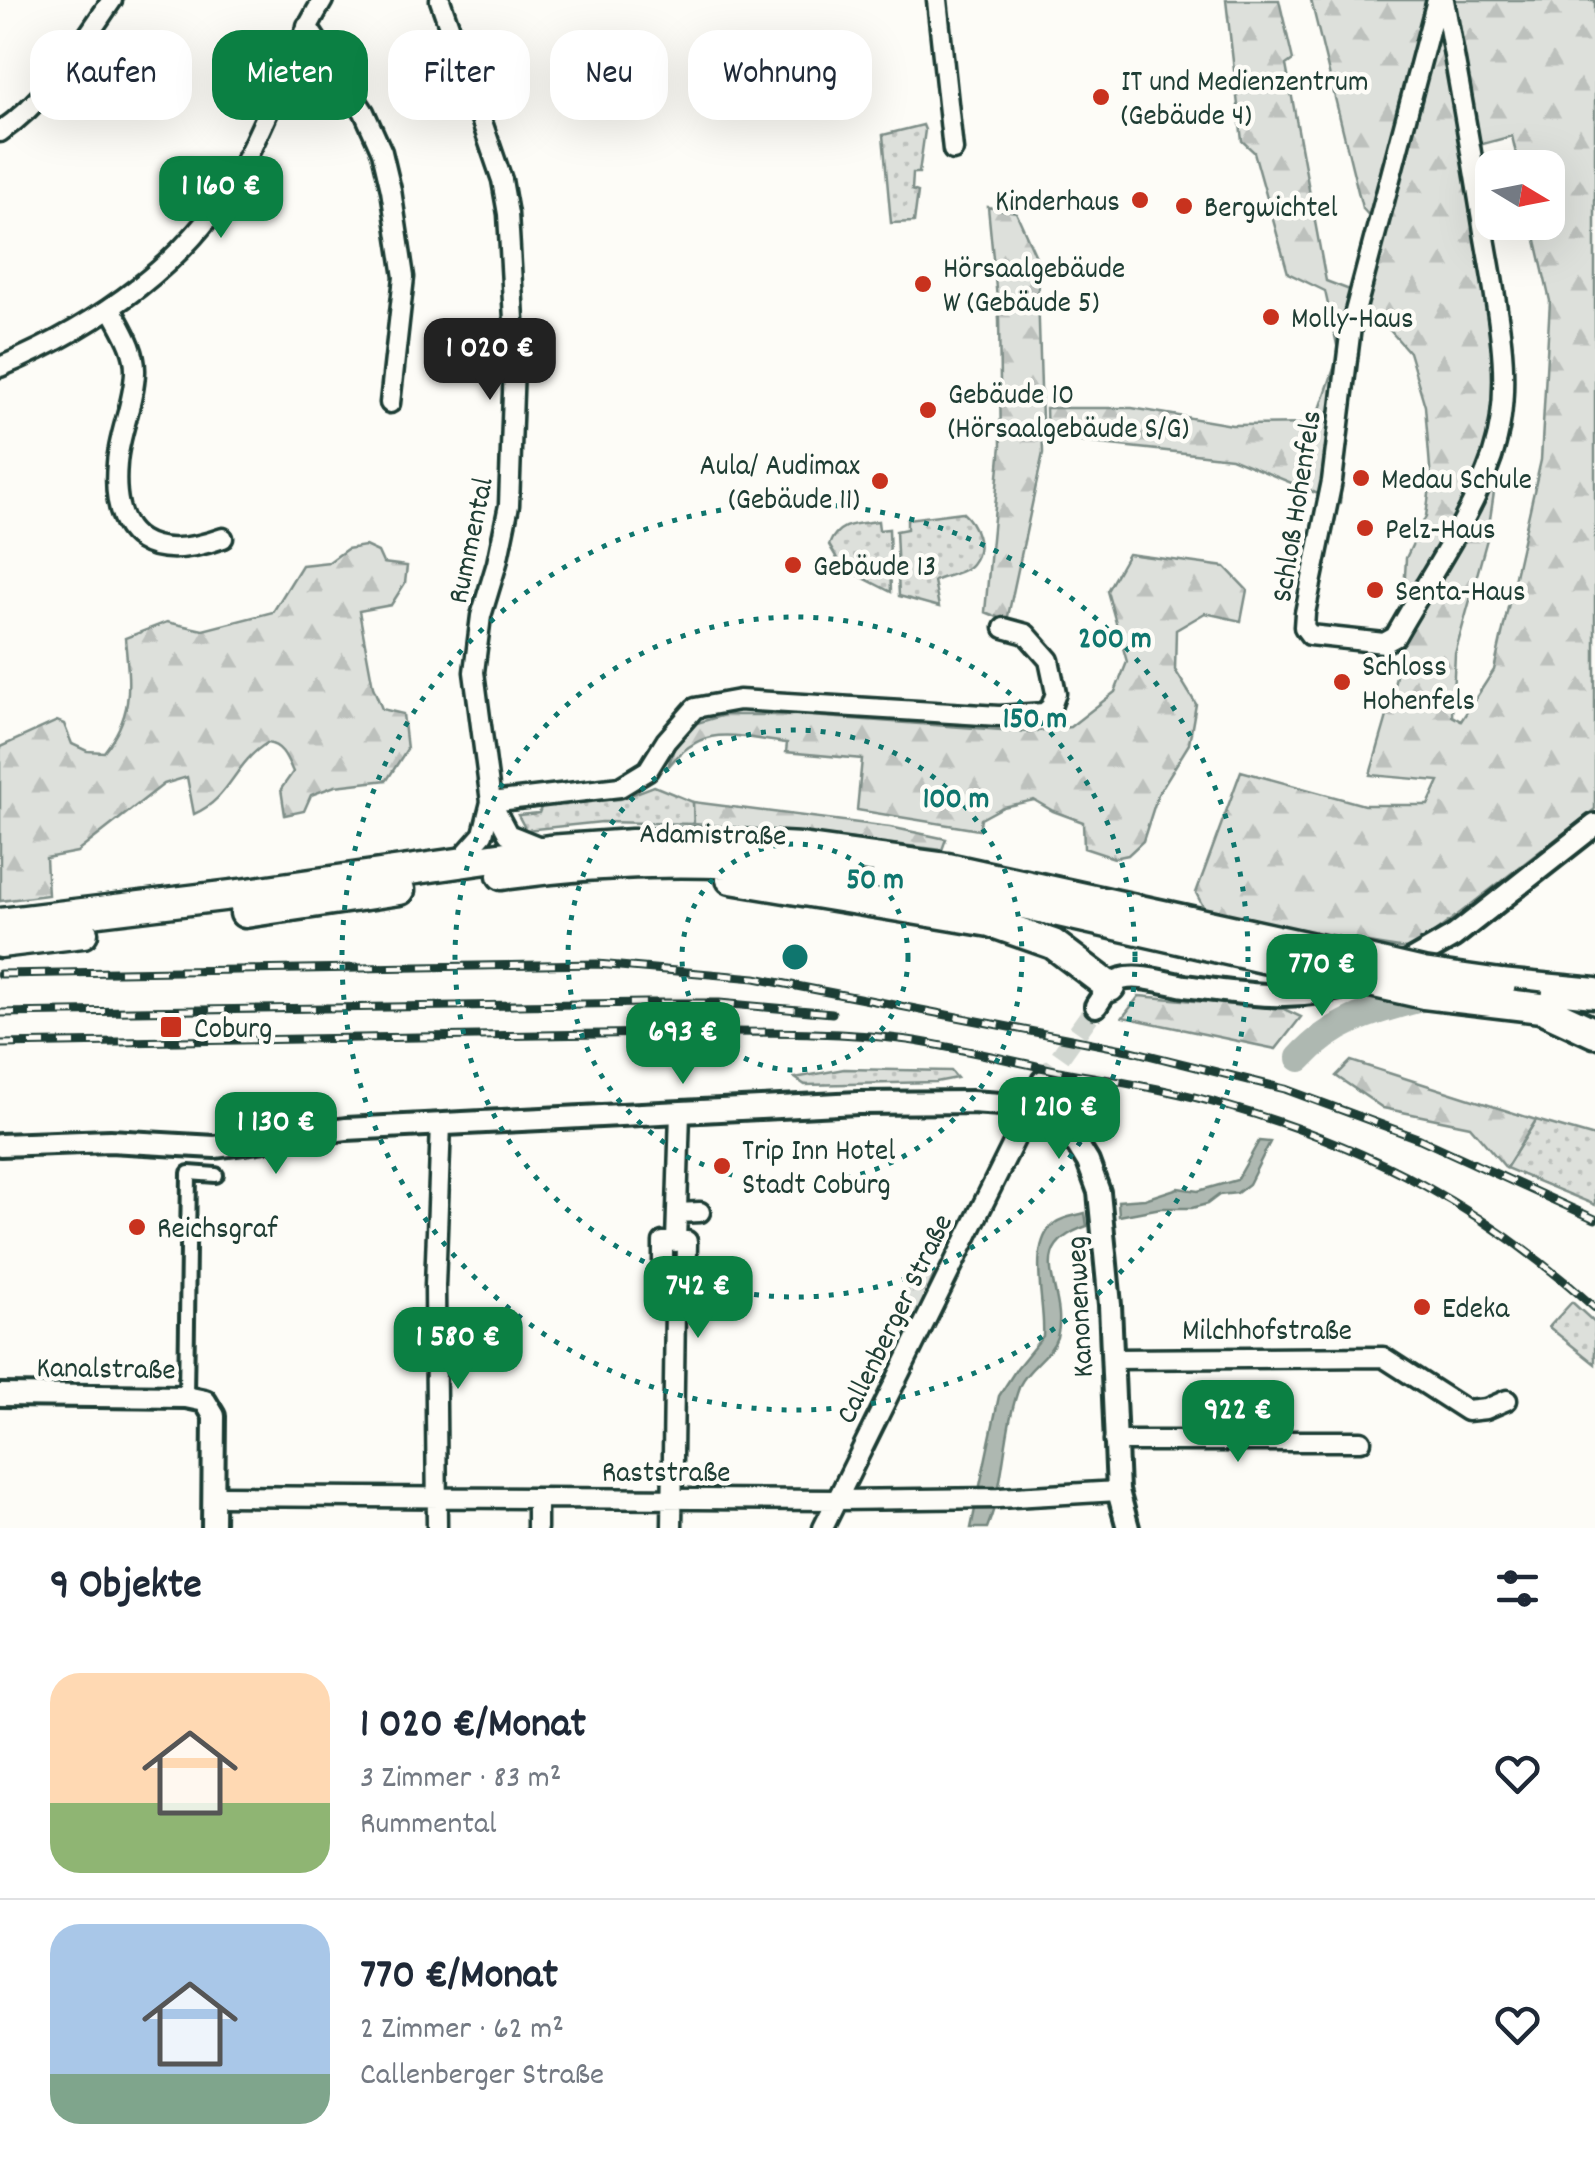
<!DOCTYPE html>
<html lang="de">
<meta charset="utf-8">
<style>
:root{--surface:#fff;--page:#f6f6f7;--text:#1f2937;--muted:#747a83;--line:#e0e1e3;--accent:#0b8043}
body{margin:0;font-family:Dekko,sans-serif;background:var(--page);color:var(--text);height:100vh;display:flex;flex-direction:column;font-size:38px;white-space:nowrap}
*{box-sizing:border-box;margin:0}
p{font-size:32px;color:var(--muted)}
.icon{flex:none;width:55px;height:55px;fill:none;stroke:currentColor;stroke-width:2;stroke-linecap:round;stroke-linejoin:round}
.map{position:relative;height:1528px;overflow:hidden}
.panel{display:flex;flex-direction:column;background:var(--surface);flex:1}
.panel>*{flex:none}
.banner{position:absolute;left:30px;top:30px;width:1000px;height:90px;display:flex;gap:20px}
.needle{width:65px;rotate:100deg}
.tools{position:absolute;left:1475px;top:150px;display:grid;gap:20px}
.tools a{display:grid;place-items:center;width:90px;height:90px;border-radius:20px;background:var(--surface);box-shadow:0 10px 40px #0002;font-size:50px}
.price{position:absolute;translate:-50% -85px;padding:0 22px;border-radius:20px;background:var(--accent);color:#fff;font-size:32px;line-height:65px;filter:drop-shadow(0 2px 5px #0008)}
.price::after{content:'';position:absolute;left:50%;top:60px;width:30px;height:22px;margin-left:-15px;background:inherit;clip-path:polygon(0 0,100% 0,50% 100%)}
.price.on{background:#222;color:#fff}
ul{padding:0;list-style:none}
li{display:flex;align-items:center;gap:30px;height:250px;padding:0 50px}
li+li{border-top:2px solid var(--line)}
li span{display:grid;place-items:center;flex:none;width:280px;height:200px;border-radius:30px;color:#555}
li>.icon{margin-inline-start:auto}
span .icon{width:120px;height:120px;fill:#fffc;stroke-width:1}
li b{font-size:42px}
h2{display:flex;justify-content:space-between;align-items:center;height:120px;padding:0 50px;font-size:42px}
.tag{padding:0 35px;border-radius:30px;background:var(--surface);box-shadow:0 10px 40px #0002;font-size:35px;line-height:90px}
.tag.on{background:var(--accent);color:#fff}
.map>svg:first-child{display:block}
.grass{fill:url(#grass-dots);stroke:#7e8e88;stroke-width:2.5}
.forest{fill:url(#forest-firs);stroke:#7e8e88;stroke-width:2.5;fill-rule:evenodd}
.water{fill:#aeb8b1;stroke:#75877f;stroke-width:2.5}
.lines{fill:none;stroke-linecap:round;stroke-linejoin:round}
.river{stroke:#aeb8b1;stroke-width:28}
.tertiary-tunnel{stroke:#d1d6d0;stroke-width:20;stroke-dasharray:20 10;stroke-linecap:butt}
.pedestrian-casing{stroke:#1f3d34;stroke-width:20}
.minor-casing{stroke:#1f3d34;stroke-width:25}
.tertiary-casing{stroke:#1f3d34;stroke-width:28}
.trunk-casing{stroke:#1f3d34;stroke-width:35}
.pedestrian{stroke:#fdfcf7;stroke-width:12}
.minor{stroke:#fdfcf7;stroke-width:18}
.tertiary{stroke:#fdfcf7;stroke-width:20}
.trunk{stroke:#fdfcf7;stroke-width:28}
.rail-casing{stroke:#1f3d34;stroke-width:9}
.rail{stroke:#fdfcf7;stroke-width:5;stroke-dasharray:15;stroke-linecap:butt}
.trunk-bridge-casing{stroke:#1f3d34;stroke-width:35;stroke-linecap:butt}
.trunk-bridge{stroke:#fdfcf7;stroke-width:28}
.ring{fill:none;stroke:#0f766e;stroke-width:5;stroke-dasharray:5 10}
.poi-dot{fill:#c8321e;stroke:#fdfcf7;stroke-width:4}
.labels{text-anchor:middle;stroke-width:9;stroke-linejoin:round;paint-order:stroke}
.poi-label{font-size:30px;fill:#1f3d34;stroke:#fdfcf7;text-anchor:start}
.street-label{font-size:30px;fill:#1f3d34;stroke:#fdfcf7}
.centre{fill:#0f766e;stroke:#fdfcf7;stroke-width:5}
.ring-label{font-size:30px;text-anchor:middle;font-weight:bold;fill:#0f766e;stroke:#fdfcf7;stroke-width:9;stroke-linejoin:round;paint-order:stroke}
</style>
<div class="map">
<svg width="1595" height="1528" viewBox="0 0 1595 1528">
<defs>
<pattern id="grass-dots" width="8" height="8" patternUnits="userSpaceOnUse" patternTransform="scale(2.5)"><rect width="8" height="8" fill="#dde0db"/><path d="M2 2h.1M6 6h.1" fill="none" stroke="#bdc1bd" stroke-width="1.8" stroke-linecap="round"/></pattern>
<pattern id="forest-firs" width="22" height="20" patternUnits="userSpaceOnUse" patternTransform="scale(2.5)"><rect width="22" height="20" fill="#dde0db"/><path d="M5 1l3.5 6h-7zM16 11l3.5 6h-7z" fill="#bdc1bd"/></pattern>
</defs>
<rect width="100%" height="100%" fill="#fdfcf7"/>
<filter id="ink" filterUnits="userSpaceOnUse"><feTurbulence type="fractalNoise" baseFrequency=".01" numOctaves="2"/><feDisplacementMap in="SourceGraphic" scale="20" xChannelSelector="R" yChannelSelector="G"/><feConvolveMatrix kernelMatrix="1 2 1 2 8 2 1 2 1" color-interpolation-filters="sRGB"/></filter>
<g filter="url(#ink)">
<path class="grass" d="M923 125 925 130 919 173H913L912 190 918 192 914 222 891 223 883 135Z
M962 512C975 523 986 547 972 564 965 573 945 576 934 581L939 607 899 596 896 531 907 529V519Z
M878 521 879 530 889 529 891 592 842 567 829 545C838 522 857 524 878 521Z
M654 786 693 802 694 824 602 822 526 830 518 815 539 813 542 805 620 799Z
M844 1069 951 1071 957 1078 936 1082 805 1085 795 1078Z
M1536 1120 1595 1137V1205L1506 1168Z
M1572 1302 1595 1323V1364L1549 1327Z"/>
<path class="forest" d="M1226 0H1279L1293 60 1286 65 1326 281 1355 292 1373 220 1362 208 1311 0H1595V809L1412 950 1209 918 1196 893 1241 771 1364 805H1428L1439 781 1370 775 1392 699 1401 645 1406 558 1426 516 1431 480 1425 406 1409 352 1379 318 1361 315 1353 343 1340 503 1231 458 1047 438 1046 408H1132L1232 425 1315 424 1339 354 1325 291 1288 273 1254 152 1242 141ZM1512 136 1519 167 1548 168V222L1532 223 1550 301 1541 460 1494 670 1461 721 1452 716 1455 654 1487 539 1512 373 1505 295 1479 145Z
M988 207 1016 212 1037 259 1043 453 1007 621 985 612 1001 445 999 319Z
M365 546 378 552 383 563 407 566 405 583 391 605 359 611 373 687 382 709 403 714 407 749 387 780 335 786 311 795 304 811 285 815 281 789 293 772C287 759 283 745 267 743 233 764 231 798 194 814L187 777 164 784 77 852 46 858 48 895 0 901V747L57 721 64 724 72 744 87 751 104 752C135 713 129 684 125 638L167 622 203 630 273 612 302 565 329 562 347 549Z
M1128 554 1225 567 1247 590 1241 621 1205 613 1176 630 1175 670 1196 704 1189 744 1158 794 1143 841 1128 855 1114 858 1084 848 1083 822 1053 811 1034 800 1003 807 981 819 979 830 857 810 862 759 786 752 787 743C734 737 705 721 668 767L674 748 697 723 724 715H797L1029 732 1070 727 1115 692 1127 662 1107 591Z
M693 802 890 827 946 839 942 850 804 833 694 824Z
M1139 996 1284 1009 1301 1017 1276 1049 1123 1017Z
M1351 1061 1536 1120 1506 1168 1470 1126 1383 1108 1336 1076Z
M913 1266 935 1272 904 1349 895 1347Z"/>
<path class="water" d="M1375 1001 1408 1007 1343 1028 1336 1037 1324 1044 1319 1033 1347 1016V1013Z
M1259 1141 1270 1142 1249 1184 1237 1193 1219 1195 1207 1204 1192 1208H1161L1119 1216 1118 1201 1145 1199 1178 1188 1198 1191 1237 1180Z
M1085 1213 1087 1226C1019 1249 1070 1291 1057 1337 1051 1356 1028 1367 1020 1385 1002 1432 1006 1482 987 1528H971L999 1396 1017 1368 1043 1336C1046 1305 1026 1245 1055 1223 1063 1217 1075 1216 1085 1213Z"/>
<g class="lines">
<path class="river" d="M1300 1058C1339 1015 1386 1008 1439 993"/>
<path class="tertiary-tunnel" d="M1043 1081 1096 1006"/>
<defs>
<path id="pedestrian" d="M186 1397 189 1173 216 1175"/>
<path id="minor" d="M440 0 502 180 508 214 515 337 509 505 497 563 481 616 474 672 491 802 483 834 458 862
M937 0 953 150
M1437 0 1351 327 1332 481 1305 613 1304 627 1310 635 1384 643 1395 637C1427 580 1471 518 1492 457 1516 384 1496 305 1484 232 1472 154 1458 77 1444 0
M307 26 364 112 382 152 391 190 404 277 390 403
M0 132C48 99 79 48 112 0
M111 308C121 328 136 349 135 372 134 404 119 433 117 463 110 543 153 563 223 538
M0 367C97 326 193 261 243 165 271 110 291 53 323 0
M491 802 620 787 648 770 666 741 695 708 739 700 999 716 1044 713 1051 707 1056 693 1049 660 1026 634 1004 628
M491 802 508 834 538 846
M677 1213 700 1212
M687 1241 686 1309 663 1308V1242Z
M676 1242 680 1112
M1113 1359 1383 1357 1467 1411 1486 1409 1507 1400
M1114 1441H1361
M213 1496 838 1500 998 1498 1118 1491
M437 1528 435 1286 441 1124
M537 1528V1499
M672 1528 675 1309
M823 1528 1029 1111"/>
<path id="tertiary" d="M1395 970 1454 936 1595 825
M1096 1006C1103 996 1110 982 1122 979 1139 974 1167 983 1185 986 1251 995 1297 1003 1363 982
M1029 1111 1043 1081
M0 1145 110 1141 215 1147 346 1129 858 1103 971 1102 1001 1104 1029 1111 1058 1128 1077 1144 1088 1162 1099 1192 1110 1305 1118 1491 1128 1528
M0 1395 186 1397 205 1401 214 1416 213 1528"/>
<path id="trunk" d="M502 875C614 859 730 859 843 872
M886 877 997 898 1276 961
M731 879 990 922 1053 944 1110 987
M245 913 400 890
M0 923 248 893 549 850 632 844 711 843 801 848 948 868 1332 952
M0 943 83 933
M1501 984 1595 993
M1541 1008 1595 1033"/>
</defs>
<use href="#pedestrian" class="pedestrian-casing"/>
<use href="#minor" class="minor-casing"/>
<use href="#tertiary" class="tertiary-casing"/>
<use href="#trunk" class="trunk-casing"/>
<use href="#pedestrian" class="pedestrian"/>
<use href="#minor" class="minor"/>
<use href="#tertiary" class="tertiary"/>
<use href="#trunk" class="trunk"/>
<defs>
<path id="rail" d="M0 974 597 964 755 978 1128 1050 1285 1089 1420 1139 1595 1219
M0 1013 648 1003H719L832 1013
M0 1044 719 1032C781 1032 845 1032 908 1040 960 1048 1012 1061 1064 1072 1118 1082 1174 1090 1227 1106 1369 1146 1485 1209 1595 1308"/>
</defs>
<use href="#rail" class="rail-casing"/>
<use href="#rail" class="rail"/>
<defs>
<path id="trunk-bridge" d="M1332 952 1423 973 1501 984
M1276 961 1424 994 1541 1008"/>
</defs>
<use href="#trunk-bridge" class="trunk-bridge-casing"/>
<use href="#trunk-bridge" class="trunk-bridge"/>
</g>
</g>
<g class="ring">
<circle cx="795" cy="957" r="113"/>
<circle cx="795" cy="957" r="227"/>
<circle cx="795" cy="957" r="340"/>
<circle cx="795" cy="957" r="453"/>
</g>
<g class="poi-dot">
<circle cx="1101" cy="97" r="10"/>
<circle cx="1140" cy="200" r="10"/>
<circle cx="1184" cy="206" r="10"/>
<circle cx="923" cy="284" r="10"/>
<circle cx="1271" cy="317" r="10"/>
<circle cx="928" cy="410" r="10"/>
<circle cx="1361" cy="478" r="10"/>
<circle cx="880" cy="481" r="10"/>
<circle cx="1365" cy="528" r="10"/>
<circle cx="793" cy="565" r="10"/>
<circle cx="1375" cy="590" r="10"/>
<circle cx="1342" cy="682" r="10"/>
<rect x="159" y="1015" width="24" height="24" rx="5"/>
<circle cx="722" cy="1166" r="10"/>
<circle cx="137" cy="1227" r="10"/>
<circle cx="1422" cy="1307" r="10"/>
</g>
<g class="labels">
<g class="poi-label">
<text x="1121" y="90">IT und Medienzentrum<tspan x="1121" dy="34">(Gebäude 4)</tspan></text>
<text x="1120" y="210" text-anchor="end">Kinderhaus</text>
<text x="1204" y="216">Bergwichtel</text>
<text x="943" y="277">Hörsaalgebäude<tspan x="943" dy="34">W (Gebäude 5)</tspan></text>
<text x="1291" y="327">Molly-Haus</text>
<text x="948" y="403">Gebäude 10<tspan x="948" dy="34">(Hörsaalgebäude S/G)</tspan></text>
<text x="860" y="474" text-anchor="end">Aula/ Audimax<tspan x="860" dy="34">(Gebäude 11)</tspan></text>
<text x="1381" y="488">Medau Schule</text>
<text x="1385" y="538">Pelz-Haus</text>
<text x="813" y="575">Gebäude 13</text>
<text x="1395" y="600">Senta-Haus</text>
<text x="1362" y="675">Schloss<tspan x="1362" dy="34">Hohenfels</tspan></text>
<text x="194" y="1037">Coburg</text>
<text x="742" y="1159">Trip Inn Hotel<tspan x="742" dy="34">Stadt Coburg</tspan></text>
<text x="157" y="1237">Reichsgraf</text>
<text x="1442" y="1317">Edeka</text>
</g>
<g class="street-label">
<text transform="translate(1295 506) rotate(-81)" y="10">Schloß Hohenfels</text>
<text transform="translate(469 540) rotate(-78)" y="10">Rummental</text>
<text transform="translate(713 833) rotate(1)" y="10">Adamistraße</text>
<text transform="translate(1078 1307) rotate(-93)" y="10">Kanonenweg</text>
<text transform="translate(893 1318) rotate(-64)" y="10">Callenberger Straße</text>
<text x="1267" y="1339">Milchhofstraße</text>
<text transform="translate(106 1367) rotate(1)" y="10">Kanalstraße</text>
<text x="666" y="1481">Raststraße</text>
</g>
</g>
<circle cx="795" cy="957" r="15" class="centre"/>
<g class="ring-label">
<text x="1115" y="647">200 m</text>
<text x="1035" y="727">150 m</text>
<text x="956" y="807">100 m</text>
<text x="875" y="888">50 m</text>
</g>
</svg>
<div class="tools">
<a><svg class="needle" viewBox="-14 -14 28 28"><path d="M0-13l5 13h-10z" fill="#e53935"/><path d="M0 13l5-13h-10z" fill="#747a83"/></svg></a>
</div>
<b class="price" style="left:221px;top:241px">1 160 €</b>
<b class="price on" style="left:490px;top:403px">1 020 €</b>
<b class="price" style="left:1322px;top:1019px">770 €</b>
<b class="price" style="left:683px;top:1087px">693 €</b>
<b class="price" style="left:1059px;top:1162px">1 210 €</b>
<b class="price" style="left:276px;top:1177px">1 130 €</b>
<b class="price" style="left:698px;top:1341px">742 €</b>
<b class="price" style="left:458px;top:1392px">1 580 €</b>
<b class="price" style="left:1238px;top:1465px">922 €</b>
<div class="banner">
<a class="tag">Kaufen</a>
<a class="tag on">Mieten</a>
<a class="tag">Filter</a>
<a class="tag">Neu</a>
<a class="tag">Wohnung</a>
</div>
</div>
<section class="panel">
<h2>9 Objekte<svg class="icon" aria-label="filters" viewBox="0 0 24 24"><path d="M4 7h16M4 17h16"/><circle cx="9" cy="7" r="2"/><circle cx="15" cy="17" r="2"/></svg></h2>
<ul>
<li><span style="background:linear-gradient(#ffd9b3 65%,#8fb573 0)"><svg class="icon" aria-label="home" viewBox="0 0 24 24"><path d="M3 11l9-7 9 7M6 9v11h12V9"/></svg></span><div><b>1 020 €/Monat</b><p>3 Zimmer · 83 m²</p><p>Rummental</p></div><svg class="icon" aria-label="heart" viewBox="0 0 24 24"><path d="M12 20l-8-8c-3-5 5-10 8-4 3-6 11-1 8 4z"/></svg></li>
<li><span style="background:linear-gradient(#a9c7e8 75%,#7fa58c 0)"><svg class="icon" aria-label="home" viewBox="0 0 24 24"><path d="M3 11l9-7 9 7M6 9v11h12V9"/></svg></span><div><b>770 €/Monat</b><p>2 Zimmer · 62 m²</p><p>Callenberger Straße</p></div><svg class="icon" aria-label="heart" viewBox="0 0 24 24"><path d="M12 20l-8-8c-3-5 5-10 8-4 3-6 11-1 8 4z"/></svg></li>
</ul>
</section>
